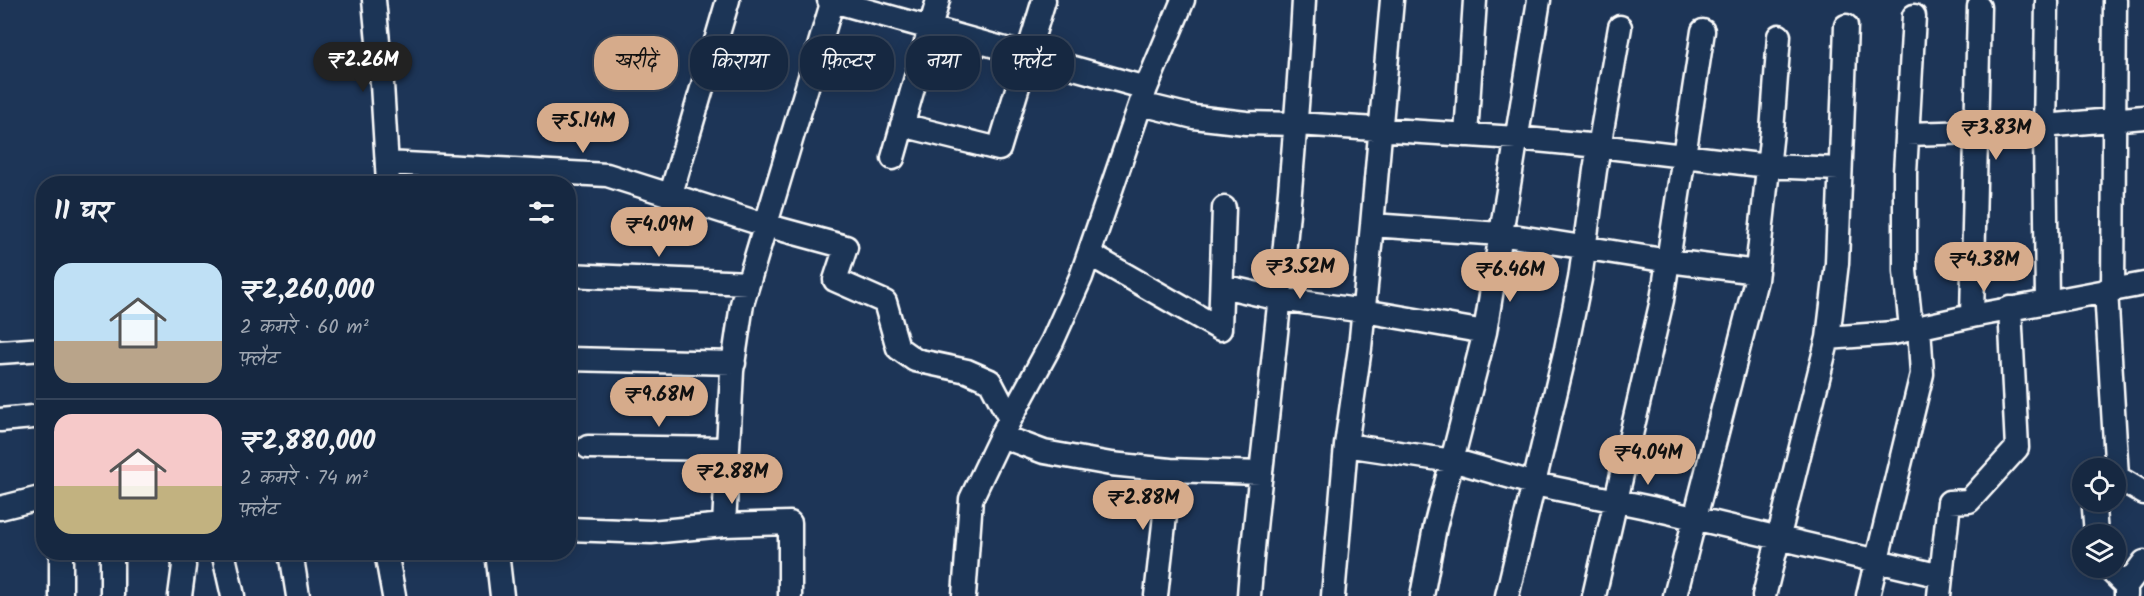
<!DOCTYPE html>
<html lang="hi">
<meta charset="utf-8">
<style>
:root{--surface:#162841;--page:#1f3048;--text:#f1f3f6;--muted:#9ea6b1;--line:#35445a;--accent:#d6ab8b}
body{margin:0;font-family:Kalam,"Playpen Sans Deva",sans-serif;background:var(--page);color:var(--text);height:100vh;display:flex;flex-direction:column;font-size:22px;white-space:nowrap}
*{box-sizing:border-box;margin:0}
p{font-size:20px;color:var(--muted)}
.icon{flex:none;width:33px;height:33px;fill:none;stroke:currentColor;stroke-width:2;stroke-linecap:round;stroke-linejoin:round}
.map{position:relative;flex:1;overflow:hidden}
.sheet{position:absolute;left:36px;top:176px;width:540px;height:384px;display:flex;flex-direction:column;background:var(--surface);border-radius:24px;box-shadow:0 3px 15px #0003,0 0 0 2px var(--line)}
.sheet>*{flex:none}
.hud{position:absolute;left:594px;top:36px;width:570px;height:54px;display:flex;gap:12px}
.controls{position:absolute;left:2072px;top:458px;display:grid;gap:12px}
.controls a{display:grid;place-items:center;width:54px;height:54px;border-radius:50%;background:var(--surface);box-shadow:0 3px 15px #0003,0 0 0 2px var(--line);font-size:30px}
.price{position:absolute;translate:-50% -51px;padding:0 14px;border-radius:21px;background:var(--accent);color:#111;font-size:20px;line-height:39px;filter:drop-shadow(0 2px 3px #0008)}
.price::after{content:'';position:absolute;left:50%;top:36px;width:18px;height:14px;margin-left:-9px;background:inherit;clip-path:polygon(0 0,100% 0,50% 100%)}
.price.selected{background:#222;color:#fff}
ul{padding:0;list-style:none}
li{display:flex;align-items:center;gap:18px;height:150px;padding:0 18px}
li+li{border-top:2px solid var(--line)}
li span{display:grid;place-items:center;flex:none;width:168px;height:120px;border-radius:18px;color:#555}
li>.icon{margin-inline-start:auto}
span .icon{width:72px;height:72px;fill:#fffc;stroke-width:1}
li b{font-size:26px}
h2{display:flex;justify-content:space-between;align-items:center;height:72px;padding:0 18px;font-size:26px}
.tag{padding:0 21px;border-radius:24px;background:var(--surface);box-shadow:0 3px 15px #0003,0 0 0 2px var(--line);font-size:21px;line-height:54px}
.tag.selected{background:var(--accent);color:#111}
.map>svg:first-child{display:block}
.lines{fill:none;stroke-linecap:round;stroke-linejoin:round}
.minor-casing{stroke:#fff;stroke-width:27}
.minor{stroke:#1d3557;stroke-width:22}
</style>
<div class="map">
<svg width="2144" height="596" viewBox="0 0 2144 596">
<rect width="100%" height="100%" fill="#1d3557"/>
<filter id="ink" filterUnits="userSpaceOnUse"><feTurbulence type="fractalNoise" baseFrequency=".0167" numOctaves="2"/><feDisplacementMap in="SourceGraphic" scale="12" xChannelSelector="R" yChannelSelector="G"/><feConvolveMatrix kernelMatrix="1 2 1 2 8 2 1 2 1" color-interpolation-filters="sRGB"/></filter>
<g filter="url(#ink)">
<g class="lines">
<defs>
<path id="minor" d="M374 0 382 84 388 183
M829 0 1146 88
M2047 2 2045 132 2047 301
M1141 104 1194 117 1246 123 1297 124 1516 138 1599 146 1768 166 1839 169
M902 125 999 149 1044 0
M1907 134 1977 132 2144 117
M1466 135 1475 0
M893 158 938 0
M387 163 607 175 765 225 846 247 835 280 885 302 898 348 915 360 967 371 990 381 1010 419
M670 197 728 0
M1372 225 1500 234 1669 261 1757 272
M1089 254 1220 329 1224 208
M568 275 748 283
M1222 286 1280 299 1364 311 1485 332
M2113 289 2115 0
M2106 290 2117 477 2115 480
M1972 316 1979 7
M1911 328 1905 271V173L1914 16
M1828 338 1893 333 1972 316 2144 284
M0 352 44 349
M568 359 734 363
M0 420 44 416
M1001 436 1044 452 1111 464 1170 470 1260 473
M1346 445 1459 462 1539 485 1651 508 1941 576
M588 447 728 449
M2117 477 2144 493
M0 508 44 497
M724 525 732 371 742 304 833 0
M568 529 651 532 724 525 790 523V596
M2096 534 2094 509 2100 501
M223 552 233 596
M291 552 298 596
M386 552 394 596
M497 552 502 596
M2107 567 2126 586V596
M2126 586 2144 562
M61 596V552
M112 596V552
M180 596 184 566 182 552
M964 596 971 499 1001 436 1052 342 1081 277 1146 88 1183 0
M1156 596 1170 470
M1249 596C1254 523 1264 452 1271 380 1285 253 1297 127 1304 0
M1333 596 1346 445 1360 348 1372 225 1392 0
M1422 596 1435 527 1485 332 1539 0
M1507 596 1566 349 1580 279 1595 170 1620 27
M1594 596 1662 300 1703 31
M1675 596 1756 280 1772 131 1779 36
M1764 596 1828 338 1837 263 1846 26
M1868 596 1922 374 1919 326
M1939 596 1949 502 1969 501 2017 448 2010 308"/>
</defs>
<use href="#minor" class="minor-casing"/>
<use href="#minor" class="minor"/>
</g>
</g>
</svg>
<div class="controls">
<a><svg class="icon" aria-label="locate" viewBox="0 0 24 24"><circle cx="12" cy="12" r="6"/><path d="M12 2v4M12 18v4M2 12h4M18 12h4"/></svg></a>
<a><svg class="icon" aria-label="layers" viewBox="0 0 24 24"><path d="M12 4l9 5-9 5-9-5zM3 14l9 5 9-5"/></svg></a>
</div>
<b class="price selected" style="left:363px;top:93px">₹2.26M</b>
<b class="price" style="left:583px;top:154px">₹5.14M</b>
<b class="price" style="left:1996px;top:161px">₹3.83M</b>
<b class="price" style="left:659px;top:258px">₹4.09M</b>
<b class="price" style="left:1984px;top:293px">₹4.38M</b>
<b class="price" style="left:1300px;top:300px">₹3.52M</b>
<b class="price" style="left:1510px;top:303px">₹6.46M</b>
<b class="price" style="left:659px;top:428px">₹9.68M</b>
<b class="price" style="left:1648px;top:486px">₹4.04M</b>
<b class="price" style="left:732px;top:505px">₹2.88M</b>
<b class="price" style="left:1143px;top:531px">₹2.88M</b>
<div class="hud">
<a class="tag selected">खरीदें</a>
<a class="tag">किराया</a>
<a class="tag">फ़िल्टर</a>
<a class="tag">नया</a>
<a class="tag">फ़्लैट</a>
</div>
<section class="sheet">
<h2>11 घर<svg class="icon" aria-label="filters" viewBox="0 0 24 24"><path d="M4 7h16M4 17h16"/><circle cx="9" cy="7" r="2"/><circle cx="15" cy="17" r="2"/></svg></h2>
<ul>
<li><span style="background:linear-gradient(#bfe0f5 65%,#b9a48a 0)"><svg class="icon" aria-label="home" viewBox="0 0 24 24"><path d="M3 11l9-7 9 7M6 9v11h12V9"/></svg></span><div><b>₹2,260,000</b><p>2 कमरे · 60 m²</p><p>फ़्लैट</p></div></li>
<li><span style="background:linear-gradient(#f6c9c9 60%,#c2b280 0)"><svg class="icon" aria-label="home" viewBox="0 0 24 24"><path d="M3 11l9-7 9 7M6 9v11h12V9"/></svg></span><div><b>₹2,880,000</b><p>2 कमरे · 74 m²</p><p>फ़्लैट</p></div></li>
</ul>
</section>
</div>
